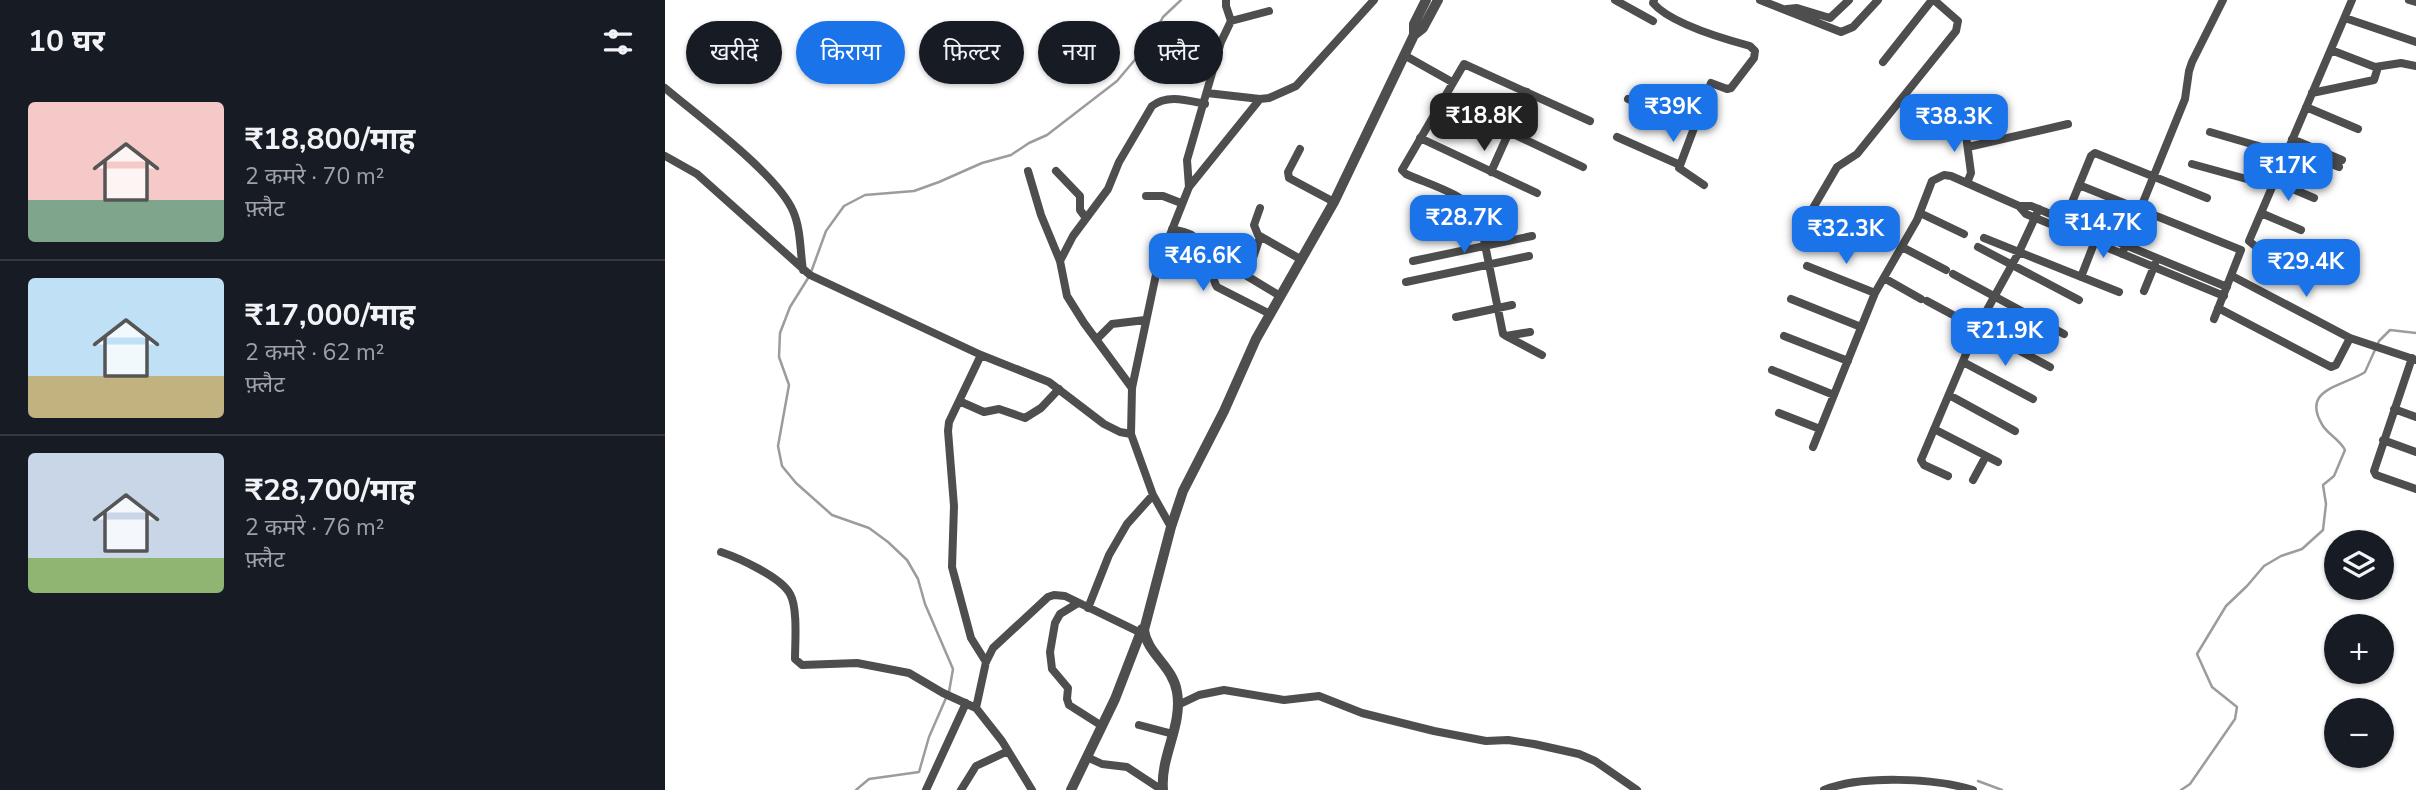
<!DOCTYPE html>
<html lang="hi">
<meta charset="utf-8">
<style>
:root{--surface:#171b24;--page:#242831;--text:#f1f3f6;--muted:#9ea1a6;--line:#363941;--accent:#1a73e8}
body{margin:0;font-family:"Nunito Sans","Noto Sans Devanagari",sans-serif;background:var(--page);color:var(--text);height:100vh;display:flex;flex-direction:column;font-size:26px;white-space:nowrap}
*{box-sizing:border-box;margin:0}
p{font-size:23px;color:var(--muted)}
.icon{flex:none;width:38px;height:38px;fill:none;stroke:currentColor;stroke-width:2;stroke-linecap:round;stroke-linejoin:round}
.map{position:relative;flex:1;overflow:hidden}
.side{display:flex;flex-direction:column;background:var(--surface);width:665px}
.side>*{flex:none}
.hud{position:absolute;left:21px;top:21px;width:665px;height:63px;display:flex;gap:14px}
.controls{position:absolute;left:1659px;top:530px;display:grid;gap:14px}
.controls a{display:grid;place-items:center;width:70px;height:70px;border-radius:50%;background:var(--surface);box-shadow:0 2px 5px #0004;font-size:35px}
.price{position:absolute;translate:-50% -60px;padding:0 16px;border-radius:14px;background:var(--accent);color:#fff;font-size:23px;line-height:46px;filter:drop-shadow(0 2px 4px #0008)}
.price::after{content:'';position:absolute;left:50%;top:42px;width:21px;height:16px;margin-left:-10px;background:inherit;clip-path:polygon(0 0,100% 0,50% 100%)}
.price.on{background:#222;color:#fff}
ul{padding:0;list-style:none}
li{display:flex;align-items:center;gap:21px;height:175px;padding:0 28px}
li+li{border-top:2px solid var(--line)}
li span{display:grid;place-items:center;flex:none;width:196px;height:140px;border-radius:7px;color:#555}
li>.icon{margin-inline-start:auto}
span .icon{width:84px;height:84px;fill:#fffc;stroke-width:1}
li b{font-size:30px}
h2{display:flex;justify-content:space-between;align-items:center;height:84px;padding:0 28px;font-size:30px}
.chip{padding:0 24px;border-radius:32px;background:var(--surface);box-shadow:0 2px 5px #0004;font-size:24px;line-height:63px}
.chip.on{background:var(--accent);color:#fff}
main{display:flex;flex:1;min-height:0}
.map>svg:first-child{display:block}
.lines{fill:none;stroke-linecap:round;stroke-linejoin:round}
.stream{stroke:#9c9c9c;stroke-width:2.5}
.minor{stroke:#4e4e4e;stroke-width:8}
.tertiary{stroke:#4e4e4e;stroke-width:10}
</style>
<main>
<section class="side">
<h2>10 घर<svg class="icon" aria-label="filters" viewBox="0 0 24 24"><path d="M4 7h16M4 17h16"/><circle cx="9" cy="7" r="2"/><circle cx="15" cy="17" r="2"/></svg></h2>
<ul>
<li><span style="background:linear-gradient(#f6c9c9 70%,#7fa58c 0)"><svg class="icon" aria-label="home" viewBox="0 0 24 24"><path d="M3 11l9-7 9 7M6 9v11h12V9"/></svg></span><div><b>₹18,800/माह</b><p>2 कमरे · 70 m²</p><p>फ़्लैट</p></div></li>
<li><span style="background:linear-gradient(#bfe0f5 70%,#c2b280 0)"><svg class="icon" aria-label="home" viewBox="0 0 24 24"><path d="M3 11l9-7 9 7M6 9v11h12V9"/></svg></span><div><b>₹17,000/माह</b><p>2 कमरे · 62 m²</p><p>फ़्लैट</p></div></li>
<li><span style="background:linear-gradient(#c9d6e8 75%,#8fb573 0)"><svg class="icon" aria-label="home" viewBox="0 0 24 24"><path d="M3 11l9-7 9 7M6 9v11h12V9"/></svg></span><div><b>₹28,700/माह</b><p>2 कमरे · 76 m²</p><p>फ़्लैट</p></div></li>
</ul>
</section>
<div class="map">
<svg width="1751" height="790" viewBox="0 0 1751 790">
<rect width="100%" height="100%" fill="#fff"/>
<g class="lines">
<path class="stream" d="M284 692 288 669 260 604 253 579 242 560 223 542 204 528 167 515 131 483 117 466 113 446 124 385 114 357 115 333 125 307 145 275 161 231 179 206 200 195 249 191 274 182 317 163 346 155 364 143 382 135 452 81 484 43 498 17 516 0
M1313 781 1337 790
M191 790 204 779 254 772 264 737 281 698
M1516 790 1525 784 1570 719 1572 707 1547 687 1532 654 1561 606 1582 586 1599 566 1616 556 1637 549 1658 530 1661 504 1658 485 1669 476 1680 450C1675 440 1664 435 1658 426 1634 388 1680 386 1700 372L1714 341 1725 330 1751 333"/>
<path class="minor" d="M950 0 988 21
M989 0 988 3C1005 23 1059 39 1085 46L1090 51 1089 58 1066 88 1062 89 1046 83 1014 168 1039 185
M1095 0 1176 32 1188 27 1213 0
M1744 0 1751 2
M1122 9 1132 8 1165 18 1184 0
M1680 18 1751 42
M566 21 604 11
M1666 50 1710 67 1736 63 1751 66
M739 55 787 82
M1218 62 1267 0
M0 88C33 116 112 174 128 211 136 229 135 251 138 270
M542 93 595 99
M1647 93 1709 80 1713 67
M963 99 1030 126
M776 100 918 167
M1641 107 1693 129
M1300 128 1306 173 1302 183
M1545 132 1621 154
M952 137 1015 165
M755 138 872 193
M1627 139 1677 160
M1303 147 1403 124
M1624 147 1674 167
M635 149 623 172 624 178 669 202
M0 156 32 174 145 275 316 355 384 382 439 424 455 432 466 434
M1527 164 1607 186
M363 171 376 215 395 261 402 296 419 323 467 388
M391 171 415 196V210L421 218
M826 172 862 92
M1609 181 1649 198
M1414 185 1576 250 1549 319
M524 187 522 160 556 42 566 21 561 6V0
M481 196H498L516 203
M1354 206H1366L1562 287
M595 208 589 225 593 235 637 260
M1255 213 1299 234
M1596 213 1636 230
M1141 220 1172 167 1192 154 1291 31 1293 21 1269 0
M1399 222 1426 156 1430 153 1542 198
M507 229C525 234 529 232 538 250 539 253 543 255 545 259 549 268 546 278 552 287L605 314
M595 237 582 276 615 296
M1319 238 1454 292
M1237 247 1281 270
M1313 247 1414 300
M1457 254 1520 99 1524 71 1527 62 1558 0
M1617 258 1590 246 1584 241 1687 0
M395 261 408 236 443 189 454 162 487 106C502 94 521 100 540 104
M748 261 867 236
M1142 266 1210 293
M1288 274 1399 334
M1567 276 1685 338 1751 360
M1416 277 1430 241
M1219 278 1256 299
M741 282 864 256
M1479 291 1490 264
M1126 299 1196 327
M1262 301 1385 367
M1553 308 1666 367 1671 365 1685 338
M791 317 847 305
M865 332 841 336 838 334 814 215C798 193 765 185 741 174L737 170 799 64 925 121
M841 336 877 355
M1119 336 1183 361
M432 339 447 324 480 320
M316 355 284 422 283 431 289 506 287 567 306 638 321 662
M1747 358 1709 471 1711 475 1751 489
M1298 362 1368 399
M1107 370 1169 395
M1284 395 1350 431
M294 401 319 412 334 409 360 418 376 408 394 389
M1729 409 1751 417
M1114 413 1155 429
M1269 429 1333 462
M1718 440 1751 452
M1148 447 1210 293 1252 220 1267 181 1279 175 1286 176 1354 206 1361 214 1559 296
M1283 476 1259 465 1256 460 1312 328 1354 252 1374 209
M1308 480 1321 456
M506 527 488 495 466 434 467 388 493 265 524 187 595 99 604 98 631 86 709 0
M56 552C74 558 116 577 125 594 133 608 130 643 130 659L137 665 192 663 244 673 278 693 311 708 337 741 367 790
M413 603 395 614 390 623 385 652 387 669 403 688 402 699 404 705 437 726
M423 608 444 555 462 524 488 495
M513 705 534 695 559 690 619 700 654 696 697 713 769 731 821 741 843 740 869 744 914 754 930 761 972 790
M311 708 321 662 328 648 383 597 389 595 400 596 476 633
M474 725 508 734
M422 757 437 764 462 767 497 790
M261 790 301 703
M296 790 311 766 343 751
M1159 790C1196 775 1270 778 1308 790"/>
<path class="tertiary" d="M749 35V24L761 0
M406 790 450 699 477 629
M498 790C495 756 518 726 512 692 508 666 482 654 479 630L506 527 518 491 559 411 591 339 669 202 749 35 758 28 773 0"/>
</g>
</svg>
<div class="controls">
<a><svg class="icon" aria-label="layers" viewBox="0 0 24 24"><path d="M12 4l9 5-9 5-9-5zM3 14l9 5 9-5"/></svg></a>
<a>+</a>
<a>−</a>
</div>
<b class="price" style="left:1008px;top:144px">₹39K</b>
<b class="price on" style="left:819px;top:153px">₹18.8K</b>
<b class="price" style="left:1289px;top:154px">₹38.3K</b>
<b class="price" style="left:1623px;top:203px">₹17K</b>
<b class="price" style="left:799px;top:255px">₹28.7K</b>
<b class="price" style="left:1438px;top:260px">₹14.7K</b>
<b class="price" style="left:1181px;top:266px">₹32.3K</b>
<b class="price" style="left:538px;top:293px">₹46.6K</b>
<b class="price" style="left:1641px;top:299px">₹29.4K</b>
<b class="price" style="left:1340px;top:368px">₹21.9K</b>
<div class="hud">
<a class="chip">खरीदें</a>
<a class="chip on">किराया</a>
<a class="chip">फ़िल्टर</a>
<a class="chip">नया</a>
<a class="chip">फ़्लैट</a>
</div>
</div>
</main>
